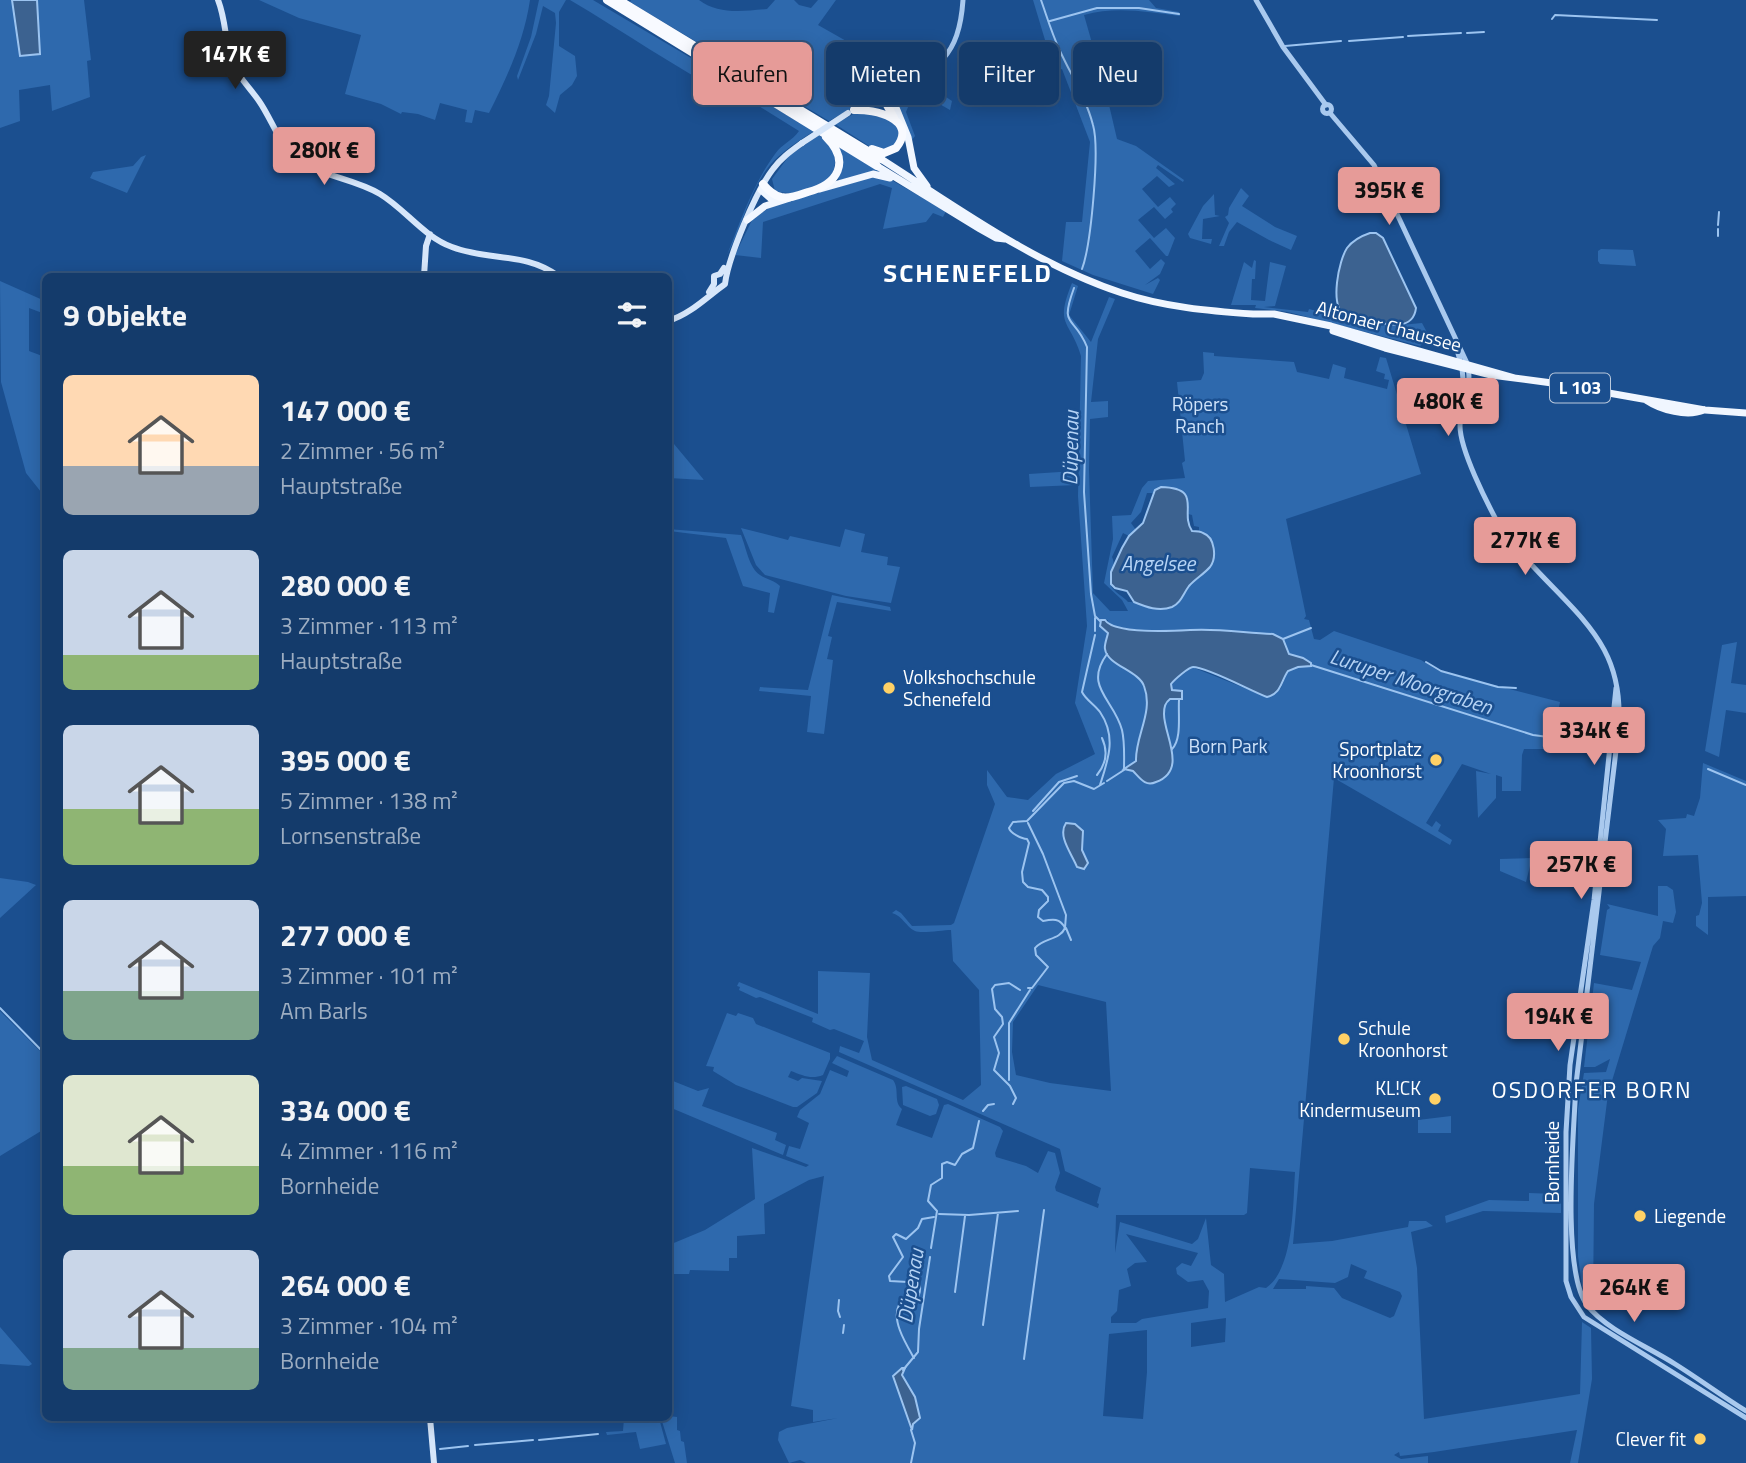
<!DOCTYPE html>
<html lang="de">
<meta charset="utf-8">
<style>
:root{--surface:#143b6b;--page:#1d4271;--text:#f1f3f6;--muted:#9dadc1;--line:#33557e;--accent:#e69b98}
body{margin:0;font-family:"Titillium Web",sans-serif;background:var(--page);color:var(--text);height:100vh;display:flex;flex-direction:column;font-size:26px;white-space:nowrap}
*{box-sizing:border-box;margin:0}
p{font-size:23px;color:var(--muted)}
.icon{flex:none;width:38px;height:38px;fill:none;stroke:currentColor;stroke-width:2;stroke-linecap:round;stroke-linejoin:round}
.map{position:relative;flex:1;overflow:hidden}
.details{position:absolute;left:42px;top:273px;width:630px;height:1148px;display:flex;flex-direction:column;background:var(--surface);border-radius:10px;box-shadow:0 4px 18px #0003,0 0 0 2px var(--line)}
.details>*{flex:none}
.top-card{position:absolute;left:693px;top:42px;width:665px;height:63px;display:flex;gap:14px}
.price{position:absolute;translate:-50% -60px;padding:0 16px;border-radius:7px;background:var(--accent);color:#111;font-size:23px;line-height:46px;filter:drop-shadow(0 2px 4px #0008)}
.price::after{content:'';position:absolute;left:50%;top:42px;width:21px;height:16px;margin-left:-10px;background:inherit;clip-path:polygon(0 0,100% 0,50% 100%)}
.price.active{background:#222;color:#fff}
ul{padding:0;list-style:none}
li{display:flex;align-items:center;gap:21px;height:175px;padding:0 21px}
li span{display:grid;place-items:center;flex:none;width:196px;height:140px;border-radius:10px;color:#555}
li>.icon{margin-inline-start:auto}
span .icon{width:84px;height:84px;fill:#fffc;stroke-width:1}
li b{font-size:30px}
h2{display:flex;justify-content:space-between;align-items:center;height:84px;padding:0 21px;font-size:30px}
.chip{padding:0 24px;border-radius:10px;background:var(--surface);box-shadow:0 4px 18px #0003,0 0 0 2px var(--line);font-size:24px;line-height:63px}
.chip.active{background:var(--accent);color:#111}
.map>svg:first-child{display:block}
.green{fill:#2e69ad;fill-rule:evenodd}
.water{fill:#3c6290;stroke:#9cc4f0;stroke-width:2}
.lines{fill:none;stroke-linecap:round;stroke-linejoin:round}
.stream{stroke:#9cc4f0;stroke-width:2}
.tertiary{stroke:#a9c9ee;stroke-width:5}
.secondary{stroke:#d6e6fa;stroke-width:6}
.primary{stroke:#f0f6ff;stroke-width:7}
.trunk{stroke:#f8faff;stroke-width:8}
.secondary-bridge{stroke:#d6e6fa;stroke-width:6}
.poi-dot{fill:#ffd166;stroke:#1b4f8f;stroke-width:2.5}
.labels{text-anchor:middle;stroke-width:5;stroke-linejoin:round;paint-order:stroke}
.shield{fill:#1b4f8f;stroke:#bbcadd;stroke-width:2}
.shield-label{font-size:18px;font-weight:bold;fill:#fff}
.street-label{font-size:19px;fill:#fff;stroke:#1b4f8f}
.park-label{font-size:19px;fill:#cfe3fa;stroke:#1b4f8f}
.poi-label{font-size:19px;fill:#fff;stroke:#1b4f8f;text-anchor:start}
.water-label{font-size:21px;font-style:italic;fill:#b5d3f5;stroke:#1b4f8f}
.quarter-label{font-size:23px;letter-spacing:2px;fill:#fff;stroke:#1b4f8f}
.district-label{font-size:26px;font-weight:bold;letter-spacing:2px;fill:#fff;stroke:#1b4f8f}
</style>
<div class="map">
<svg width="1746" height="1463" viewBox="0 0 1746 1463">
<rect width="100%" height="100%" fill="#1b4f8f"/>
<path class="green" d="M0 0H12L20 56 40 54 37 0H84L91 60 87 61 90 97 52 111 50 85 19 90 20 121 0 128Z
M259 0H530C524 41 507 77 489 113L475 110 472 123 465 122 467 110 440 103 435 120 418 114 402 112 401 114 381 104 345 94 361 35 299 18Z
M539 0H566L559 12V46L575 56 577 76 572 85 560 95 555 113 546 105 549 96 556 23 555 13 543 6 536 34 518 80 517 76 531 37Z
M570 0H593L814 131C799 141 782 151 770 165 749 190 743 226 727 255 741 220 753 184 775 154 782 144 792 141 799 131L733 90 729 96C675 67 624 32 570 0Z
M631 0H699C719 15 743 11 767 9L775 0H794L799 5 811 8 818 0H836L818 25 908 76 927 67 829 121 630 2Z
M1033 0H1149L1156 8 1179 12 1180 16C1148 12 1116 6 1084 15L1106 92 1117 139 1136 146 1184 180 1183 182 1158 165 1156 168 1175 184 1169 187 1157 176 1142 189 1158 207 1170 197 1176 204 1171 209 1173 212 1165 219 1154 207 1138 220 1154 238 1166 228 1175 238 1168 256H1166L1150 238 1135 251 1150 269 1161 259 1165 263 1160 274 1145 285 1158 278 1160 280 1153 294 1093 275 1062 261 1066 222H1082L1090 142 1062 69 1054 70Z
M922 81 952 101 950 110 915 90 906 112 915 136 912 140 896 101 902 91Z
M857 112 878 113 899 128 898 142 888 151 869 146 835 124Z
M819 135C861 171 811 201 775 191L772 179 789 156Z
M834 144 888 175 839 181 838 178 842 168Z
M146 155 127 193 90 178 93 172 133 166 141 157Z
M869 177 886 178 893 181 946 211 943 217 933 213 926 222 883 229 892 188 880 184 763 222 761 258 735 255 752 220 770 207Z
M1241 188 1249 196 1242 206 1275 227 1297 236 1291 250 1269 240 1237 222 1229 232 1224 246H1219L1229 223 1225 217 1228 215 1229 208Z
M1214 194 1215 215 1220 216 1203 219 1202 239H1212L1211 244 1190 238 1188 234 1203 206Z
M1601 249 1633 250 1636 266 1600 264 1598 261V251Z
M1254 260 1256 261 1255 279H1252L1251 300 1265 301 1270 262 1286 266 1275 306 1264 307 1308 312 1309 309 1343 318 1345 315 1389 326 1422 323 1430 338 1420 346 1288 312 1255 308 1256 305H1231L1244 262 1252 268Z
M0 281 45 301V314L29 308V351L45 357V497L26 473 1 382Z
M1072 283 1078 286 1069 315 1091 342 1109 297 1115 299 1098 339 1091 402 1108 401V417L1090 419 1089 470 1093 593 1110 611H1128L1122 600 1104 583 1113 539 1112 516 1131 515 1142 488 1148 481 1185 478 1182 463 1185 461 1177 382 1201 380 1204 373 1203 352 1214 353V356L1294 362 1297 372 1329 379 1333 364 1346 368 1344 378 1387 389 1389 380 1384 379 1385 374 1376 371 1380 357 1386 358 1421 474 1286 519 1306 616 1304 619 1309 620 1314 639 1320 640 1334 631 1421 660 1439 671 1560 702 1554 732 1559 742 1558 749H1524L1522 755 1521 791H1502V777L1496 775V798L1478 818 1476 771 1491 774 1462 764 1426 823 1432 827 1436 821 1441 825 1438 831 1452 840 1450 845 1334 778 1293 1244 1332 1241 1408 1227 1409 1221H1426L1433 1226 1411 1232 1417 1268 1424 1419 1580 1394 1582 1322 1591 1328 1592 1379 1578 1463H1570L1577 1430 1434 1452 1400 1456 1399 1452 1394 1455 1401 1459 1428 1456V1463H806L800 1460 789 1463 778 1440 779 1432 787 1428 838 1418 813 1422V1410L791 1406 824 1176 809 1180 764 1204 765 1234 737 1236V1258H729V1271L690 1270 689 1274H669V1245L705 1230 755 1199 752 1148 806 1167 809 1165 786 1156 789 1146 800 1149 809 1123 797 1117 800 1110 820 1094 830 1070 847 1077 849 1071 832 1063 837 1056 893 1080C900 1089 893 1102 902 1109L896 1125 932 1138 944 1105 948 1104 1000 1127 1003 1131 995 1153 996 1157 1026 1166 1038 1173 1048 1151 1055 1153 1060 1173 1055 1187 1056 1191 1098 1208 1099 1204 1097 1203 1101 1188 1065 1171 1060 1149 839 1052 840 1046 859 1053 864 1041 834 1029 830 1030 812 1022 813 1018 760 997 756 998 739 990 740 987 737 986 739 982 818 1014V971L870 973 867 1037 872 1060 963 1100 981 1085 979 990 953 961 951 930C943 930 921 934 915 931 906 927 903 916 892 913L896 910 901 913 912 926 951 925 954 923 995 804 987 785V770L1007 797 1028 800 1056 774 1095 754 1075 703 1087 626 1078 496 1081 356C1070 319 1054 327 1072 283ZM1155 490 1189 508 1188 514 1192 515 1194 526 1199 527V532L1204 533 1212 565C1204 572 1197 578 1190 585 1179 598 1176 610 1156 609 1146 608 1138 601 1128 602 1124 597 1114 592 1111 586 1108 575 1117 567 1112 557L1123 533 1129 536 1136 530 1131 523 1141 512 1147 493H1154ZM1101 620H1108L1107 624 1111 626 1153 632 1191 629 1269 634 1283 639 1289 654 1303 658 1310 663V666L1298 667 1288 671 1281 688 1267 697 1192 667 1171 684 1172 690H1179V700L1170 699C1165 703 1164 707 1164 714 1164 737 1184 762 1160 780 1148 789 1141 779 1133 771L1124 769 1136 761C1135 736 1153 712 1144 686 1139 672 1117 667 1108 655 1102 648 1109 642 1108 634 1107 630 1102 626 1101 620ZM1038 985 1106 1002 1111 1091 1050 1083 1016 1075 1012 1052 1013 1022ZM1250 1168 1295 1172C1293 1203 1294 1269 1266 1288L1259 1287 1225 1302 1224 1274 1211 1265 1206 1218 1198 1239 1192 1244 1120 1222 1115 1253 1116 1215H1244L1247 1213ZM1126 1234 1198 1253 1191 1266 1182 1263 1176 1268 1177 1274 1188 1282 1203 1280 1209 1291 1208 1308 1142 1319 1136 1323H1111V1317L1117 1311 1119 1290 1131 1286 1127 1269 1135 1263 1147 1262ZM1351 1264 1367 1271 1364 1278 1400 1292 1402 1296 1394 1316 1390 1318 1342 1298 1334 1288 1306 1286V1289H1273L1279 1279 1335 1283 1348 1277ZM1226 1318 1225 1342 1191 1347V1323ZM1147 1330V1372L1143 1419 1103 1416 1109 1334ZM904 1369 903 1377 912 1391 920 1418 913 1424 912 1430 894 1379Z
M669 438 704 480 669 478Z
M1075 471 1076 485 1030 487 1029 474Z
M741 528 788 540 790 536 840 547 845 529 865 534 861 552 888 557 887 565 900 567 891 603 846 596 765 575 756 565Z
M668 529 741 535C746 547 749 568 760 575 767 580 774 580 780 586L774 613 768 612 770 593 743 586 726 538 669 531Z
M832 595 890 607 891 611 837 602 828 636 832 637 827 659 833 660 824 734 807 732 811 696 759 691 760 687 808 690Z
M1737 642 1731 683 1746 685V713L1726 710 1719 757 1705 751 1722 645Z
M1703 763 1746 781V896L1708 897V935L1696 926V916L1699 915 1702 903 1698 855 1663 856 1666 829 1658 820 1686 818 1687 814 1694 816 1700 798Z
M1532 858 1526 882 1500 871V859Z
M0 878 28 882 36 885 0 918Z
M1658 886H1667L1673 890 1676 912 1673 923 1663 921 1660 938 1653 946 1608 1094 1594 1204 1593 1305 1582 1286 1578 1256V1109L1584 1073 1606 1072 1610 1059 1595 1067H1584L1594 983 1632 990 1641 962 1600 955 1607 910 1610 908 1607 904 1658 916Z
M0 1011 45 1056 46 1128 0 1156Z
M727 1013 736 1016 738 1013 753 1018 756 1024 830 1053V1059L823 1075C811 1080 802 1075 791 1071L788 1077 798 1081 802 1078 822 1081 817 1093 797 1107H793L736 1085 713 1071 714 1067 706 1066Z
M668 1079 698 1091 709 1088 702 1106 777 1133 775 1140 786 1145 783 1155 669 1107Z
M906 1086 937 1099 939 1105 936 1114 930 1116 903 1105 902 1087Z
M1451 1116V1133H1418V1120Z
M1529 1193 1556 1194V1201L1561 1202V1213L1483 1211 1446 1223 1445 1216 1489 1200 1529 1201Z
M0 1327 32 1364 29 1366 0 1364Z
M669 1416 677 1417V1430L680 1431 681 1441 684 1442 687 1463H675L661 1418Z
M624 1418H659L666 1444 640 1449 636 1432 607 1435 606 1432 623 1431Z"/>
<path class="water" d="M12 0H37L40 54 20 56Z
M1370 233H1376L1383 238 1416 308C1413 333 1384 324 1366 320 1360 319 1350 318 1345 315 1329 306 1339 260 1347 248 1353 240 1361 236 1370 233Z
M1161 487C1204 488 1179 512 1192 531 1196 531 1200 531 1203 533 1215 537 1217 558 1210 567 1204 574 1195 579 1189 586 1183 594 1181 603 1172 607 1159 612 1146 607 1134 602L1127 591 1115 588 1111 584V572L1122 548 1129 536 1143 523 1155 490Z
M1101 620H1105C1114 634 1173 631 1190 630 1217 628 1246 633 1273 634L1283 639 1289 654 1303 658 1311 663V666L1298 667 1288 671C1281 681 1281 694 1267 697 1251 691 1207 667 1193 667 1189 667 1174 680 1171 684L1172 690 1182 691V699H1170C1165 703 1164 707 1164 714 1164 736 1188 770 1156 782 1145 787 1140 778 1133 771L1124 769 1136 761C1135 736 1154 712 1144 686 1139 671 1107 665 1105 649 1104 645 1107 638 1108 633L1100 626Z
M1066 823 1075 824 1083 831 1082 850 1088 863 1084 869 1077 867C1072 854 1057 836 1066 823Z
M902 1368H905L902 1375 915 1397 920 1418 913 1424 912 1430 893 1376Z"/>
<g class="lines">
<path class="stream" d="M1041 0C1047 17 1052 34 1060 51 1071 75 1086 98 1093 125 1100 149 1091 245 1082 269
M1552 19 1555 15 1657 20
M1050 21 1097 8H1139L1179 14
M1467 33 1484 32
M1408 36 1461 33
M1349 41 1403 37
M1285 46 1341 41
M1718 225 1719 212
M1718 236V229
M1074 288C1059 329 1074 314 1087 347L1084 492 1091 594 1095 616 1100 621
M1095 618V631
M1095 635 1082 692C1086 700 1094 704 1100 712 1117 737 1108 760 1100 785
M1283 639 1311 628
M1107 654C1083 687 1114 699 1122 730 1125 743 1124 757 1124 770
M1426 662 1441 671 1498 687 1516 688
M1311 665 1533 735 1586 742
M1172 749C1182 739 1178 715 1179 700
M1708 769 1746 785
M1097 775C1106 764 1108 751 1102 738
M1107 781 1124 770
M1033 811 1059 782 1077 776
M1028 823 1043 854 1066 915 1065 928
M1066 928 1071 940
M1028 988H1032L1048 967 1036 955 1035 948C1043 938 1060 940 1065 928 1060 918 1053 919 1043 921L1038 917 1039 910 1048 901V897L1042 890 1028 887 1023 882 1022 872 1029 843 1027 839C1022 839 1010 833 1009 828L1013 822 1027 821 1064 783 1074 781 1094 789 1104 783
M0 1008 46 1055
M1009 1080V1023L1030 990
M1013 1104 1016 1098 1010 1086 994 1070 999 1053 994 1037 1003 1024 1002 1017 995 1009 992 989 995 985 1009 983 1020 990
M983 1111 988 1105 994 1104
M939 1214 969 1215 1018 1211
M931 1248 937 1211 928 1201 931 1185 942 1178V1164L947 1162 955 1165 962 1154 973 1148 979 1121
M955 1292 965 1216
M839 1300 838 1311 840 1317
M983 1325 998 1213
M843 1333 844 1325
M914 1358C906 1344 891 1320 899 1305L915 1303C920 1295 923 1287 917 1279L908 1282 890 1281 889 1276 903 1257 893 1237 896 1234 906 1239 918 1228 922 1219 934 1217
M1024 1359 1044 1210
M903 1370 918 1352 919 1329 930 1257
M539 1440 598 1434
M475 1445 533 1440
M440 1449 468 1446
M911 1463 915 1443 911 1430"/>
<path class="tertiary" d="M1256 0 1283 47 1326 105
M890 93C938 69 959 57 963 0
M1322.5 109a4.5 4.5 0 1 1 9 0a4.5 4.5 0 1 1-9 0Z
M1330 113 1374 165 1467 363C1474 385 1460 404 1460 426 1460 450 1487 503 1499 525 1507 539 1518 550 1529 562 1582 620 1627 648 1618 734L1576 1084C1574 1131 1561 1270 1587 1305 1606 1330 1649 1347 1675 1364 1699 1379 1722 1396 1746 1411
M1456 346 1462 368 1464 391
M1616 688 1594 900 1570 1065 1566 1132V1281L1571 1297 1584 1317 1746 1418"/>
<path class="secondary" d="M218 0C226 20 225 42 232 62 238 77 250 88 259 101 273 121 280 148 301 162 325 177 355 179 380 194 405 209 424 237 452 247 488 261 526 252 558 276
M857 108 889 94
M424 276 426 246 430 234
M709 292 714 284V276L720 274 724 268
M668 321C691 314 708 296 725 284 728 258 756 191 773 169 781 158 791 151 802 143
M430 1418 434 1463"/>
<path class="primary" d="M890 93 908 137 914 168 927 186
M881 159C958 208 1034 264 1122 293 1164 307 1209 311 1253 314H1274L1331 326 1515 378
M877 166 980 229 996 238 1005 239
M820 189 873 174 890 178
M761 190 770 198 779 201
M747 220 765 206 790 198
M1333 331 1385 348 1491 375 1552 383 1705 410 1746 413
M1646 400C1661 410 1687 417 1704 410"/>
<path class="trunk" d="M607 0 877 166
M619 0 881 159
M886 95 887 105 894 118
M854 110C874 109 919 119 896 148L884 153 872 149
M763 184C768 190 773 195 781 197 790 199 799 195 808 192 838 184 851 162 826 137"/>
<path class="secondary-bridge" d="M802 143 848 113"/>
</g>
<g class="poi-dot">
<circle cx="889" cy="688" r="7"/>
<circle cx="1436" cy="760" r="7"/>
<circle cx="1344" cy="1039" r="7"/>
<circle cx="1435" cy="1099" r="7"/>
<circle cx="1640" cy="1216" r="7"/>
<circle cx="1700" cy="1439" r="7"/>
</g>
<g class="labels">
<rect class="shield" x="1550" y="373.5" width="60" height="29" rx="5"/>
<g class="shield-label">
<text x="1580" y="394">L 103</text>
</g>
<g class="street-label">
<text transform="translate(1389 326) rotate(15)" y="7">Altonaer Chaussee</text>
<text transform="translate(1552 1162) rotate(-90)" y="7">Bornheide</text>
</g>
<g class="park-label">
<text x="1200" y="411">Röpers<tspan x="1200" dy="22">Ranch</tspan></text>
<text x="1228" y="753">Born Park</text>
</g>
<g class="poi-label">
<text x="903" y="684">Volkshochschule<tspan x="903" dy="22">Schenefeld</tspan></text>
<text x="1422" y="756" text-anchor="end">Sportplatz<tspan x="1422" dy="22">Kroonhorst</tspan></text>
<text x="1358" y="1035">Schule<tspan x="1358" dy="22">Kroonhorst</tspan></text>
<text x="1421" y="1095" text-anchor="end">KL!CK<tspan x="1421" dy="22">Kindermuseum</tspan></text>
<text x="1654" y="1223">Liegende</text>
<text x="1686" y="1446" text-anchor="end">Clever fit</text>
</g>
<g class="water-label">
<text transform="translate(1071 448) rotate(-89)" y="7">Düpenau</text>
<text x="1158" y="571">Angelsee</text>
<text transform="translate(1411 682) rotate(18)" y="7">Luruper Moorgraben</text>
<text transform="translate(911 1286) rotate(-81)" y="7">Düpenau</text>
</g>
<g class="quarter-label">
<text x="1592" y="1098">OSDORFER BORN</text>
</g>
<g class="district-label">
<text x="968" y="282">SCHENEFELD</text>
</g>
</g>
</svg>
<b class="price active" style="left:235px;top:91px">147K €</b>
<b class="price" style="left:324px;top:187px">280K €</b>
<b class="price" style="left:1389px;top:227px">395K €</b>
<b class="price" style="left:1448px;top:438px">480K €</b>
<b class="price" style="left:1525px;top:577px">277K €</b>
<b class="price" style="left:1594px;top:767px">334K €</b>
<b class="price" style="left:1581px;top:901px">257K €</b>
<b class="price" style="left:1558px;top:1053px">194K €</b>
<b class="price" style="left:1634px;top:1324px">264K €</b>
<div class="top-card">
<a class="chip active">Kaufen</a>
<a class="chip">Mieten</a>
<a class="chip">Filter</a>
<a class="chip">Neu</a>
</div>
<section class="details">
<h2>9 Objekte<svg class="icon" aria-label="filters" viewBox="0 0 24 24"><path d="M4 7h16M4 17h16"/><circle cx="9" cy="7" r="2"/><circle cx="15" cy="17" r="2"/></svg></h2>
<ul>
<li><span style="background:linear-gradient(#ffd9b3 65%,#9aa5b1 0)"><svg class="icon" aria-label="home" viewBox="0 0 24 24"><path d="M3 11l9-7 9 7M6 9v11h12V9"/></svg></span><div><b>147 000 €</b><p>2 Zimmer · 56 m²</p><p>Hauptstraße</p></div></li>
<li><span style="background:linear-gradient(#c9d6e8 75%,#8fb573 0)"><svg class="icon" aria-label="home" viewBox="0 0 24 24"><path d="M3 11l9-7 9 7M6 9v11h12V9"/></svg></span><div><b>280 000 €</b><p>3 Zimmer · 113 m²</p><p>Hauptstraße</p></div></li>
<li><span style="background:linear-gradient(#c9d6e8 60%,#8fb573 0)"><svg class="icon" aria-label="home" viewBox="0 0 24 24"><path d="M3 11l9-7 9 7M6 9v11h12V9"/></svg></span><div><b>395 000 €</b><p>5 Zimmer · 138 m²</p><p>Lornsenstraße</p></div></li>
<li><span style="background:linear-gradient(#c9d6e8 65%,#7fa58c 0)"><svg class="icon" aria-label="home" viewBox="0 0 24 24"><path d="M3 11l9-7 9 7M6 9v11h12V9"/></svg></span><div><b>277 000 €</b><p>3 Zimmer · 101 m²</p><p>Am Barls</p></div></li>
<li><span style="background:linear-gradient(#dfe7d0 65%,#8fb573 0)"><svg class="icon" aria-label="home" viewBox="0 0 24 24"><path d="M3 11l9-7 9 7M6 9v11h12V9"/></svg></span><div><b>334 000 €</b><p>4 Zimmer · 116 m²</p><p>Bornheide</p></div></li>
<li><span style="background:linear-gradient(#c9d6e8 70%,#7fa58c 0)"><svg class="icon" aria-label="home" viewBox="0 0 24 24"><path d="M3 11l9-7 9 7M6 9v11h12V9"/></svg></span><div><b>264 000 €</b><p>3 Zimmer · 104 m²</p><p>Bornheide</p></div></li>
</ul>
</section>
</div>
